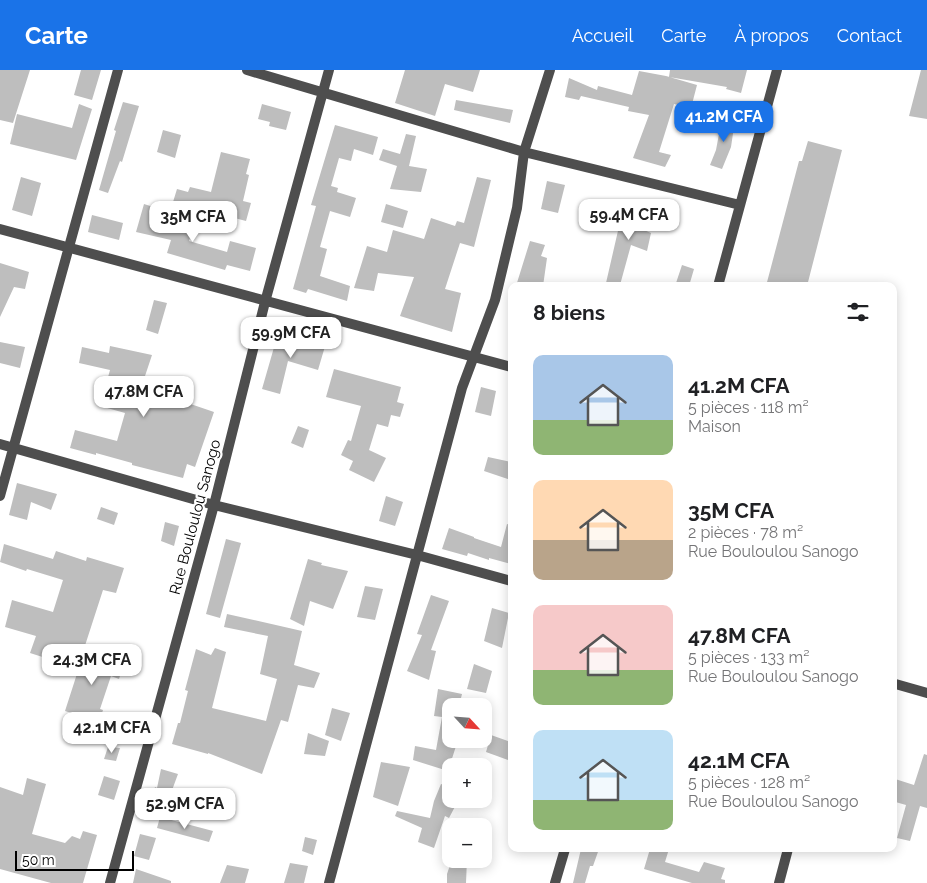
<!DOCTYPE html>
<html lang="fr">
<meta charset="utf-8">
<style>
:root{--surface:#fff;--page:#f6f6f6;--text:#202124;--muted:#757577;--accent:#1a73e8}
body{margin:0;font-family:Raleway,sans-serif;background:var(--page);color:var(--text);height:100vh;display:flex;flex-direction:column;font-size:19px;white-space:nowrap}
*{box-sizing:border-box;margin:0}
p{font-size:16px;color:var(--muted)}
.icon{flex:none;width:28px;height:28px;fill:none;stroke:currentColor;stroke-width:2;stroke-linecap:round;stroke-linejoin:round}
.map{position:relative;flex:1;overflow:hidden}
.side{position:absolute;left:508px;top:212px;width:389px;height:570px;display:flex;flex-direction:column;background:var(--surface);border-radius:10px;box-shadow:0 2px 12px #0003}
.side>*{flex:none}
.needle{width:32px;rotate:116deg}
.buttons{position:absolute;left:442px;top:628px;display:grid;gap:10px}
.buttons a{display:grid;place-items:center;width:50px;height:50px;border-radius:10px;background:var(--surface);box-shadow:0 2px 12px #0003;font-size:25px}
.scale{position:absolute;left:15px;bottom:12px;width:119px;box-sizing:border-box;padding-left:5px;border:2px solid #000;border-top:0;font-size:14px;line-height:18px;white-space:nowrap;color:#000;-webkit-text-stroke:4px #fff;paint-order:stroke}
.price{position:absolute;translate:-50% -42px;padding:0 11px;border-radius:10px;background:#fff;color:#222;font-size:16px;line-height:32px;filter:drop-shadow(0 1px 2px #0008)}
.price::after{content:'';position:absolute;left:50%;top:30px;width:15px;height:11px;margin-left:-8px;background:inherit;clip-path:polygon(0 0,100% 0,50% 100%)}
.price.selected{background:var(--accent);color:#fff}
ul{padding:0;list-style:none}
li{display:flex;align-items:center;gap:15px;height:125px;padding:0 25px}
li span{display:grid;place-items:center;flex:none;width:140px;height:100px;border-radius:10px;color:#555}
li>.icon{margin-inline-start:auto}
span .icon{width:60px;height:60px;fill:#fffc;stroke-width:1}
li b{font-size:21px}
h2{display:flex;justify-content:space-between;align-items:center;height:60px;padding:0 25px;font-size:21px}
header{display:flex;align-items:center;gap:30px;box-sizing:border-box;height:70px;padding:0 25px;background:var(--accent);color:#fff}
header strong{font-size:24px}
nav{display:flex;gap:28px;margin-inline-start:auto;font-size:18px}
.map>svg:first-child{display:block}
.building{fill:#bebebe}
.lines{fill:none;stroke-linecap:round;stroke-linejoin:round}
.minor{stroke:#4e4e4e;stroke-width:10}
.labels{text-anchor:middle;stroke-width:4.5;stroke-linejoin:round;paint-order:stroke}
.street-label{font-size:15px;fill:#000;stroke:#fff}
</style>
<header>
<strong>Carte</strong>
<nav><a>Accueil</a><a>Carte</a><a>À propos</a><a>Contact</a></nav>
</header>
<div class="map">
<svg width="927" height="813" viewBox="0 0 927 813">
<rect width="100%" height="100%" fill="#fff"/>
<path class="building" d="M0 0H30L13 53 0 50Z
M81 0H101L92 30 74 25Z
M405 0H480L473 22 445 14 435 46 395 33Z
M670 0H747L741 23 726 19 727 17 669 7Z
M921 0H927V49L909 46Z
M639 1 666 6 697 15 691 38 674 34 659 82 671 85 665 97 633 88 649 45 628 41 629 37 581 26 579 30 565 27 569 8 597 20 598 16 632 25Z
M456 30 513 40 510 53 454 40Z
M123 32 139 36 122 92 120 91 108 123 99 120 116 61 114 60Z
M79 34 92 39 76 90 10 74 17 44 72 58Z
M262 34 291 42 286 60 269 56 270 52 258 49Z
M722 48 735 50 731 77 722 99 710 95 716 80Z
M335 55 378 67 373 85 354 79 351 91 339 88 331 116 338 118 337 122 356 128 350 147 330 141 320 177 327 179 320 206 350 216 347 231 308 219 306 223 293 219 316 136 311 135Z
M163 60 181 65 175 88 157 82Z
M406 64 416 66 409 96 427 99 421 122 390 119 397 96 379 90 383 79 400 84Z
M808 71 842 80 807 216H766L799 91H802Z
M221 82 250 89 246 104 249 105 243 131 251 133 246 151 173 132 177 119 188 122 190 117 211 122Z
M21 107 41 113 32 146 12 140Z
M477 107 491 110 474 177 460 173 445 219 461 223 452 262 400 246 414 207 378 203 374 221 354 218 367 176 387 182 393 160 424 169 431 148 455 156 457 151 464 153Z
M547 111 565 115 558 143 541 139Z
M629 133 650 140 644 160 651 163 647 181 631 175 620 215 606 213 620 152 622 153Z
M144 134 169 142 166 153 192 161 189 171 227 182 230 171 256 178 250 201 227 195 225 200 167 183 171 170 136 162Z
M386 134 408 141 403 158 381 152Z
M92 145 123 153 119 170 88 162Z
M530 171 545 175 541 186 547 188 543 216H516Z
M0 193 29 202 25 219 14 217 0 247Z
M682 195 694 199 689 216H675Z
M154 230 167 233 158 264 146 260Z
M279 260 308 273 309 268 326 273 318 300 288 291 280 324 262 319Z
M0 272 25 277 20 298 0 293Z
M110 276 152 285 140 321 169 329 170 327 214 342 195 397 187 394 183 408 132 395V393L96 383V385L70 378 75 360 117 371 125 343 100 336 110 300 79 293 82 277 109 283Z
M334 299 401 317 397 332 404 334 400 347 391 345 388 357 377 354 369 380 386 388 374 412 349 400 353 391 341 385 348 370 351 371 361 336 326 327Z
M481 317 496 321 491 346 475 342Z
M298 356 309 360 303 378 291 373Z
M488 387 511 392V410L484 401Z
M17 413 57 424 51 440 31 432 27 450 9 445Z
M386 426 403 432 395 456 379 451Z
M101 437 118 443 114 455 97 449Z
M165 452 179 456 174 476 161 471Z
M507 454 511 455V494L489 488V490L468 483 467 486 442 479 449 458 474 467V468L501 477Z
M226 469 241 473 220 548 206 544Z
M4 474 53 489 56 481 86 491 87 487 124 498 116 523 103 520 80 591 57 584 55 591 30 583 36 566 5 557 12 530 53 542 63 510 27 499 26 501 0 492Z
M308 489 322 493 321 495 348 501 333 539 310 531 304 556 290 549Z
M365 516 383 519 375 550 357 547Z
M431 525 449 531 431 580 436 581 429 610 407 601 422 565 417 564Z
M492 538 509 543 502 578 484 571Z
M227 544 302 561 294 595 320 603 314 618 298 615 288 652 281 650 262 704 208 683V684L172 674 178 653H180L188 621 185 620 196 579 211 585 215 578 226 582 212 638 266 651 277 609 260 604 268 566 224 557Z
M84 582 124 593 119 609 111 606 100 639 103 640 99 652 65 641Z
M474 594 492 601 486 623 467 619Z
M438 619 462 624 459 636H451V672L457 673 448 701 413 690 415 676 436 680 442 647 434 646Z
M332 638 350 643 341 671 325 665Z
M308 663 329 671 325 686 304 684Z
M491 665 511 672V691L486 682Z
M108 677 120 678 116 691 104 689Z
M924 684 927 685V738L920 736 910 771 897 768 906 735 892 731V708L914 715Z
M381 692 410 697 398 736 373 727Z
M161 699 178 704 171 723H173L169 738 150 734 155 717 157 718Z
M104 706 120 711 114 730 98 725Z
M27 708 46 714 32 764 65 773 72 766 80 769 83 761 97 765 83 813H51L0 799V717L23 725Z
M441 714 451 717V729H459L449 748 445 746 434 778 418 772 422 758 395 746 397 741 430 748 434 731Z
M160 747 213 761 209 772 157 758Z
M140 764 156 768 149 790 134 786Z
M305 767 317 770 313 785 302 781Z
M581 779H599L593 796H590L585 813H573Z
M650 779H669L665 792 699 802 704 792 725 798 721 809 725 810V813H692L644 799Z
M452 789H467L466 813H447V804Z
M290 793 308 796 304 813H284Z
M227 795 249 799 245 813H220Z
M136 799 171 811V813H133Z"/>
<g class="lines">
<path class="minor" d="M247 0 524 82 740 135
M0 159 511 297
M718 216 777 0
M0 374 214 435 417 485 511 511
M0 426 118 0
M892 613 927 623
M110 813 214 435 265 232 329 0
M329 813 462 318 495 230 517 138 524 82 550 0
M555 813 565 779
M779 813 788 779"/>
</g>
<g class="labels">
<g class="street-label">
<text transform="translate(195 447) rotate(-75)" y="5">Rue Bouloulou Sanogo</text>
</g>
</g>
</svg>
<div class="buttons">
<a><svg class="needle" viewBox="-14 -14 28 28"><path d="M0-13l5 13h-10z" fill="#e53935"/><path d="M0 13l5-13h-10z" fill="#757577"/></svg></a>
<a>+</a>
<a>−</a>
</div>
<div class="scale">50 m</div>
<b class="price selected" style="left:724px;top:73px">41.2M CFA</b>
<b class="price" style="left:629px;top:171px">59.4M CFA</b>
<b class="price" style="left:193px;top:173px">35M CFA</b>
<b class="price" style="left:291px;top:289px">59.9M CFA</b>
<b class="price" style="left:144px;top:348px">47.8M CFA</b>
<b class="price" style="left:92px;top:616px">24.3M CFA</b>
<b class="price" style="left:112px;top:684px">42.1M CFA</b>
<b class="price" style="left:185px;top:760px">52.9M CFA</b>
<section class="side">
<h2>8 biens<svg class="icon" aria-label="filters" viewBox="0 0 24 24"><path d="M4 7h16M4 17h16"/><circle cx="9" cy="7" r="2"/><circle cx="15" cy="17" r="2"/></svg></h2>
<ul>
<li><span style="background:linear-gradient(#a9c7e8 65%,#8fb573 0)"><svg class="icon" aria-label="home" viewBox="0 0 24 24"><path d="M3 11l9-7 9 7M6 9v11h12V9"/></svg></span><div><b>41.2M CFA</b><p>5 pièces · 118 m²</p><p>Maison</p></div></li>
<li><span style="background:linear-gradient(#ffd9b3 60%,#b9a48a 0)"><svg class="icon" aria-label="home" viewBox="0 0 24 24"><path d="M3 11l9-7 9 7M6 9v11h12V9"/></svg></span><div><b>35M CFA</b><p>2 pièces · 78 m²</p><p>Rue Bouloulou Sanogo</p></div></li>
<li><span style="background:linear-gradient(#f6c9c9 65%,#8fb573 0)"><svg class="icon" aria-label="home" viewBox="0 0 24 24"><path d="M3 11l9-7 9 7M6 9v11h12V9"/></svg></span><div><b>47.8M CFA</b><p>5 pièces · 133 m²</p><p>Rue Bouloulou Sanogo</p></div></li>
<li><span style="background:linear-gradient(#bfe0f5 70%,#8fb573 0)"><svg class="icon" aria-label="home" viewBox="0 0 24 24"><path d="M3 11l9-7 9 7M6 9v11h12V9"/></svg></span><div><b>42.1M CFA</b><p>5 pièces · 128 m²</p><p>Rue Bouloulou Sanogo</p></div></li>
</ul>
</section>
</div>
